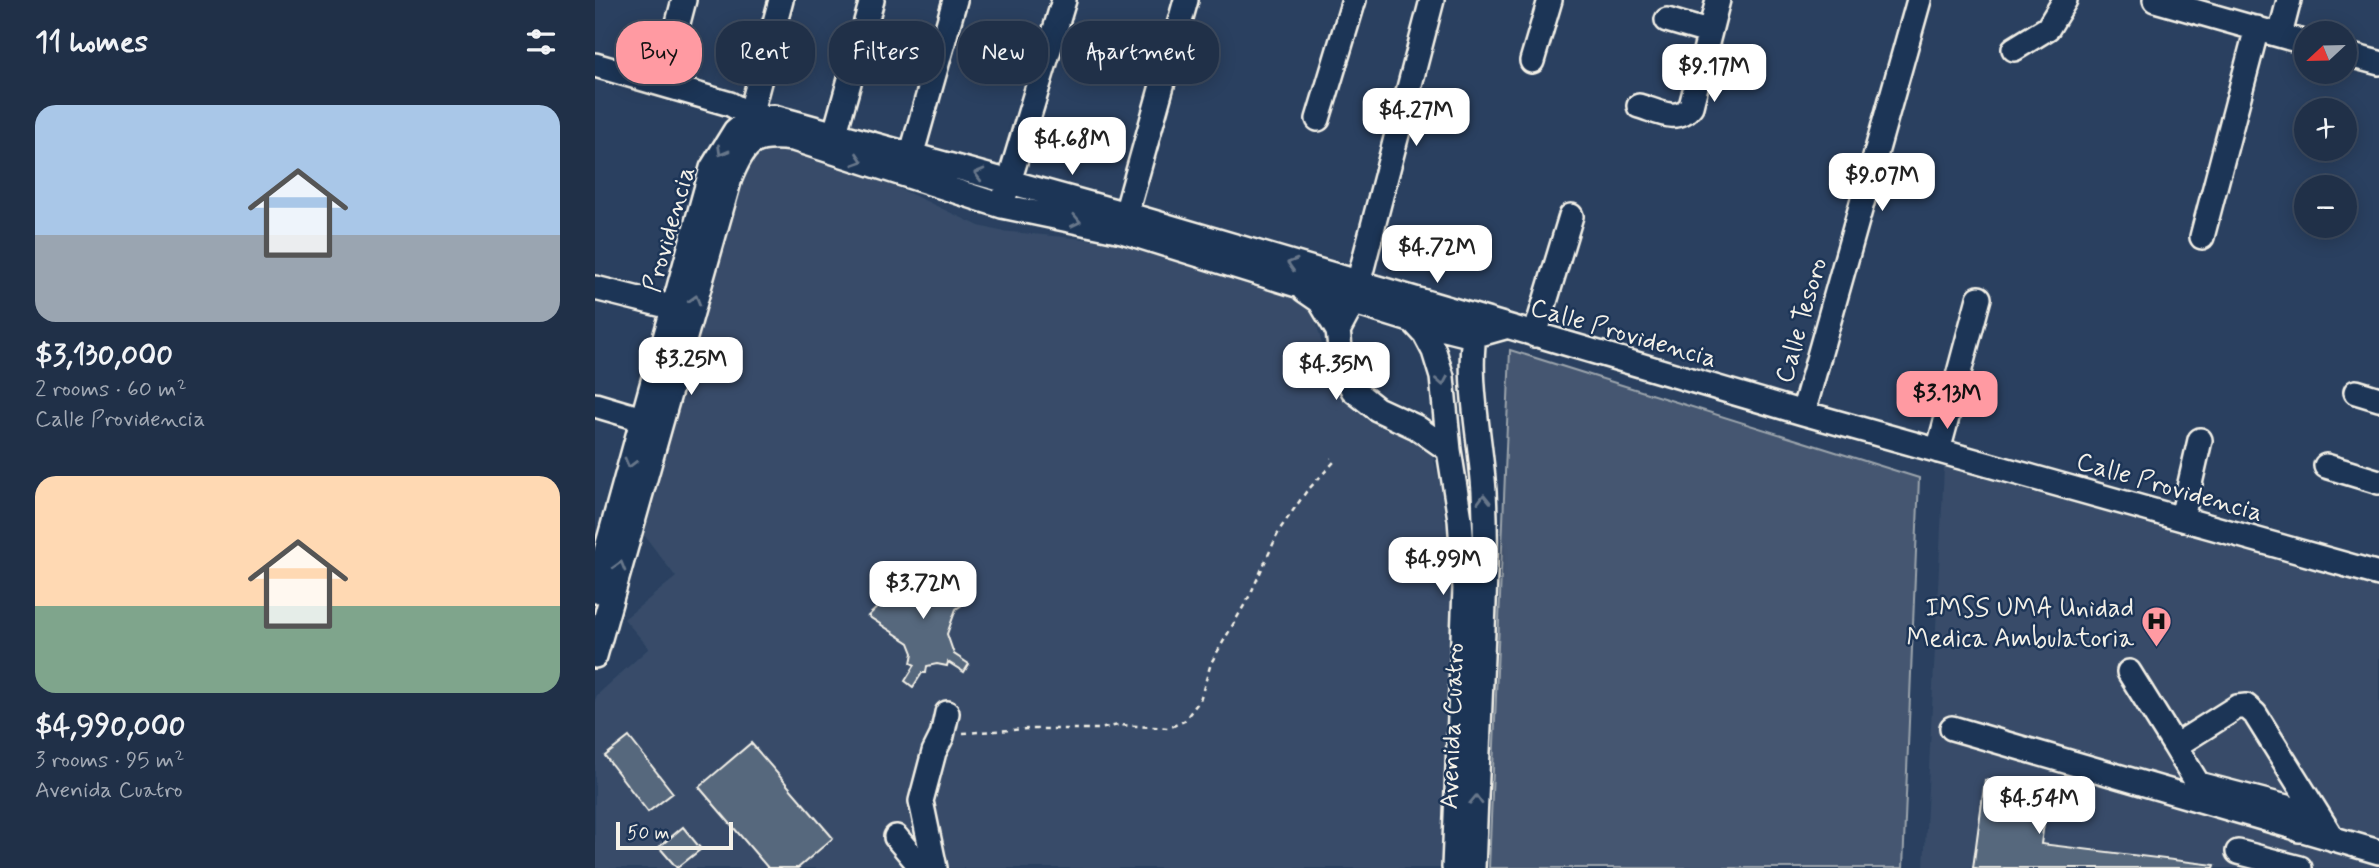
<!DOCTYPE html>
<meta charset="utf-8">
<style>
:root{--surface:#203048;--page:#2d3c52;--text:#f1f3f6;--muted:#a2a9b4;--line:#3d4b60;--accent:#ff9aa2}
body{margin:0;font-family:Mynerve,sans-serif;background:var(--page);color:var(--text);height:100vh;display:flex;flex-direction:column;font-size:26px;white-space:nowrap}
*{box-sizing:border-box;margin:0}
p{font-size:23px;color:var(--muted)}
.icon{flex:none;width:38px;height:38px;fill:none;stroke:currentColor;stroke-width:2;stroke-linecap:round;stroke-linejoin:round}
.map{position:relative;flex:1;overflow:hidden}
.details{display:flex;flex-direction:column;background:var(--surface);width:595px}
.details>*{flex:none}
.top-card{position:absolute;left:21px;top:21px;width:665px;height:63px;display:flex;gap:14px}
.needle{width:46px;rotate:248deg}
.buttons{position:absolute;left:1699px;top:21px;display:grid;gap:14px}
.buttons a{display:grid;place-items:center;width:63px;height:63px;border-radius:50%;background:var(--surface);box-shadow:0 4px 18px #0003,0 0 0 2px var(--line);font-size:35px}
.scale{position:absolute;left:21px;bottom:18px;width:117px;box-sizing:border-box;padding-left:7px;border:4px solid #f4f1e8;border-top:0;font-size:19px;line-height:24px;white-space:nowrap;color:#f4f1e8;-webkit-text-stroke:5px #1d3557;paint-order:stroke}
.price{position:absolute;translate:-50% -60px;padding:0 16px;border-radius:14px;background:#fff;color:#222;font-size:23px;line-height:46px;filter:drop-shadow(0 2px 4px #0008)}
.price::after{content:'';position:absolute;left:50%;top:42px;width:21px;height:16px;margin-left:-10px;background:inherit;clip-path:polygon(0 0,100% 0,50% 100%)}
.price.active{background:var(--accent);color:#111}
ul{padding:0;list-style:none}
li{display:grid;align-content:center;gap:14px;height:371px;padding:0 35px}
li span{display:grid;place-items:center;height:217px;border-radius:21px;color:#555}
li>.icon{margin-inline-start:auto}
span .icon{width:126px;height:126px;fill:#fffc;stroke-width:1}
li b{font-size:30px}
h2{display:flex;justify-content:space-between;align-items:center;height:84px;padding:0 35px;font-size:30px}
.tag{padding:0 24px;border-radius:28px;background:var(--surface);box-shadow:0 4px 18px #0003,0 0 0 2px var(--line);font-size:24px;line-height:63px}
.tag.active{background:var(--accent);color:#111}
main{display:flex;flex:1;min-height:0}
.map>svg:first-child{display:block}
.built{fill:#374c69}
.grass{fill:#445771;stroke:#9ca4ac;stroke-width:2}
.building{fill:#56677d;stroke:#f4f1e8;stroke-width:2}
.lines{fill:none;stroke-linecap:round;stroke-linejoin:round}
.minor-casing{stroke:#f4f1e8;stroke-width:28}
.path{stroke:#f4f1e8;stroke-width:2.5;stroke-dasharray:5 5;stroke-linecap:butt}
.minor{stroke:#1d3557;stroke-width:23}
.oneway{stroke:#68778a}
.labels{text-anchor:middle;stroke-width:5;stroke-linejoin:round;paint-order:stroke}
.street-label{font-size:26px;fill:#f4f1e8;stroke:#1d3557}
.poi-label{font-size:26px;fill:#f4f1e8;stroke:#1d3557;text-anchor:end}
</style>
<main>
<section class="details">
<h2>11 homes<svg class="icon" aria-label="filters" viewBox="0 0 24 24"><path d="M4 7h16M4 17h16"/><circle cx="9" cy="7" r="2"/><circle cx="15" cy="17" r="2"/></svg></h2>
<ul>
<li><span style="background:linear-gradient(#a9c7e8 60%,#9aa5b1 0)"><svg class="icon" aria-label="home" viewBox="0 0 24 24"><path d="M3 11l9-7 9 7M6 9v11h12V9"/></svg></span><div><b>$3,130,000</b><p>2 rooms · 60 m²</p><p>Calle Providencia</p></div></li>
<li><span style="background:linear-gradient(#ffd9b3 60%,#7fa58c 0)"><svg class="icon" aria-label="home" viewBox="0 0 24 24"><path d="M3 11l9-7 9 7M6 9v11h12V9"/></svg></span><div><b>$4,990,000</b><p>3 rooms · 95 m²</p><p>Avenida Cuatro</p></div></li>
</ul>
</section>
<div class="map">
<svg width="1784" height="868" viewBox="0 0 1784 868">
<rect width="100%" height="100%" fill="#2a4060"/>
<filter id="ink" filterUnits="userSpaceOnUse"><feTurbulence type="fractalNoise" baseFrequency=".0143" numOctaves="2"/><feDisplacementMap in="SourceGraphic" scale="14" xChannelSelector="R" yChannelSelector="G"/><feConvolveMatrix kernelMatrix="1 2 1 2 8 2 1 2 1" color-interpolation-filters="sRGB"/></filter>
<g filter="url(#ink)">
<path class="built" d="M188 148 204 151 284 179 384 226 405 231 522 242 691 292 711 304 720 318 731 359 742 386 764 410 783 426 825 442 838 457 845 483 859 598 846 868H0V700L2 695 54 648 29 619 81 577 49 535 145 179 150 167 160 158 174 150Z
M1349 467 1784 588V868H1329Z"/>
<path class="grass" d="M915 350 1324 478 1308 868H894Z"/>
<path class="building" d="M313 566 320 579 334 581 350 575 348 580 352 585 357 584 370 590 366 597 367 605 361 609 352 634 359 654 374 664 369 672 353 662 352 666 342 664 332 666 331 673H327L318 687 310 681 320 665 316 663 318 653 314 643 273 616 284 606 288 591 293 592 314 581Z
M34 737 78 793 53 812 10 756Z
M156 743 238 838 203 868H173L104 787Z
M1390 780 1454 789 1446 844 1620 865 1619 868H1378Z
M88 827 106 849 82 868 64 847Z"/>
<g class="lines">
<defs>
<path id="minor" d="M1560 0 1712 43
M1072 20 1113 32
M1685 35 1694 0
M1419 49 1453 28 1470 0
M1750 54 1784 63
M937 61 955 0
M0 65 135 104 146 110 154 119
M70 84 78 42 89 0
M1044 106C1062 111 1082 124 1096 106L1123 0
M154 119 186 0
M723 119 759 0
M240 133 277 0
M316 156 360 0
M410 195 469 0
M531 214 591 0
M1607 237 1662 28
M0 288 80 308
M709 290 725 301 743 331 747 365 758 390 782 409 821 427 854 450
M818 321 830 334 839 351 847 377 854 450 865 519 870 588 859 868
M743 331 758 303 837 0
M940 335 976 216
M1761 392 1784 399
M0 405 47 419
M1208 413 1324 0
M1343 451 1384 298
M1731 466 1784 482
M1587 518 1605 440
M0 591 117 168 140 131 154 119 179 117 531 214 1208 413 1784 574
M0 656 135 178C150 142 157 134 198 139L407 206 527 231 818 321 878 336 910 327
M1534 672 1580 746 1642 707 1651 706 1660 714 1738 839
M1357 728 1784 852
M1580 746 1603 784 1695 808 1704 830
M301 837 327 868
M1643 852 1705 868
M340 868 326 801 339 752 347 736 352 713
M878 868C881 797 884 727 887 656 889 602 892 546 889 492 886 439 870 375 881 323"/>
</defs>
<use href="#minor" class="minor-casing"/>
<path class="path" d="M368 733 433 729H504L524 725 574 728 589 721 605 700 616 663 655 595 685 529 711 492 739 462 736 458"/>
<use href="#minor" class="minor"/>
</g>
<defs><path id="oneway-chevron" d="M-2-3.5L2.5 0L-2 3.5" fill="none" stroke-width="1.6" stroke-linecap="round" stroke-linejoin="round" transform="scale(1.75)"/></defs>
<g class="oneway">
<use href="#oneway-chevron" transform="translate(127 151) rotate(120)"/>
<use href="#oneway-chevron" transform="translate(263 160) rotate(18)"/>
<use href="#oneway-chevron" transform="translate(384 174) rotate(-165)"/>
<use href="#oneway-chevron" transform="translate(481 221) rotate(12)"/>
<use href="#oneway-chevron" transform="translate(697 264) rotate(-163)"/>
<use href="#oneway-chevron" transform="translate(100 300) rotate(-74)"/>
<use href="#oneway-chevron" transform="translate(847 381) rotate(80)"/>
<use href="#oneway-chevron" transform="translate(35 463) rotate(105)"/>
<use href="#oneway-chevron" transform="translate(889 499) rotate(-91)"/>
<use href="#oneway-chevron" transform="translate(25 566) rotate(-74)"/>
<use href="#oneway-chevron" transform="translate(881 800) rotate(-88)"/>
</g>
</g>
<defs>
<symbol id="hospital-pin" viewBox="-11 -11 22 30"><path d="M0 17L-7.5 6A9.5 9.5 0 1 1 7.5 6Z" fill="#ff9aa2" stroke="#1d3557"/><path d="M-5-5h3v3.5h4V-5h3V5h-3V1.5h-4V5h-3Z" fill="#111"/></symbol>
</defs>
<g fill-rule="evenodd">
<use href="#hospital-pin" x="1544" y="604" width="35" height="47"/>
</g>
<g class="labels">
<g class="street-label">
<text transform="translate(73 229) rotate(-74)" y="9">Providencia</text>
<text transform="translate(1205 320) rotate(-74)" y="9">Calle Tesoro</text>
<text transform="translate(1029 332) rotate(16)" y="9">Calle Providencia</text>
<text transform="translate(1575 486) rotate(16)" y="9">Calle Providencia</text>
<text transform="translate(856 726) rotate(-88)" y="9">Avenida Cuatro</text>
</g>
<g class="poi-label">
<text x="1539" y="616">IMSS UMA Unidad<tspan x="1539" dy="30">Medica Ambulatoria</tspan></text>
</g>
</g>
</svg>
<div class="buttons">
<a><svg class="needle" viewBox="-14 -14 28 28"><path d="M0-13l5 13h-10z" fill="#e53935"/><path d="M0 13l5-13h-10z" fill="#a2a9b4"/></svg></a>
<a>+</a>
<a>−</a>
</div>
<div class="scale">50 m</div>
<b class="price" style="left:1119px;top:104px">$9.17M</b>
<b class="price" style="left:821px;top:148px">$4.27M</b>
<b class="price" style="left:477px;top:177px">$4.68M</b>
<b class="price" style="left:1287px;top:213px">$9.07M</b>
<b class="price" style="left:842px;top:285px">$4.72M</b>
<b class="price" style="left:96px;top:397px">$3.25M</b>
<b class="price" style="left:741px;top:402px">$4.35M</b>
<b class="price active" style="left:1352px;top:431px">$3.13M</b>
<b class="price" style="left:848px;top:597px">$4.99M</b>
<b class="price" style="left:328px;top:621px">$3.72M</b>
<b class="price" style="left:1444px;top:836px">$4.54M</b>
<div class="top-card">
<a class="tag active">Buy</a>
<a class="tag">Rent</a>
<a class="tag">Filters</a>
<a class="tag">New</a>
<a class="tag">Apartment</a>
</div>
</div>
</main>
